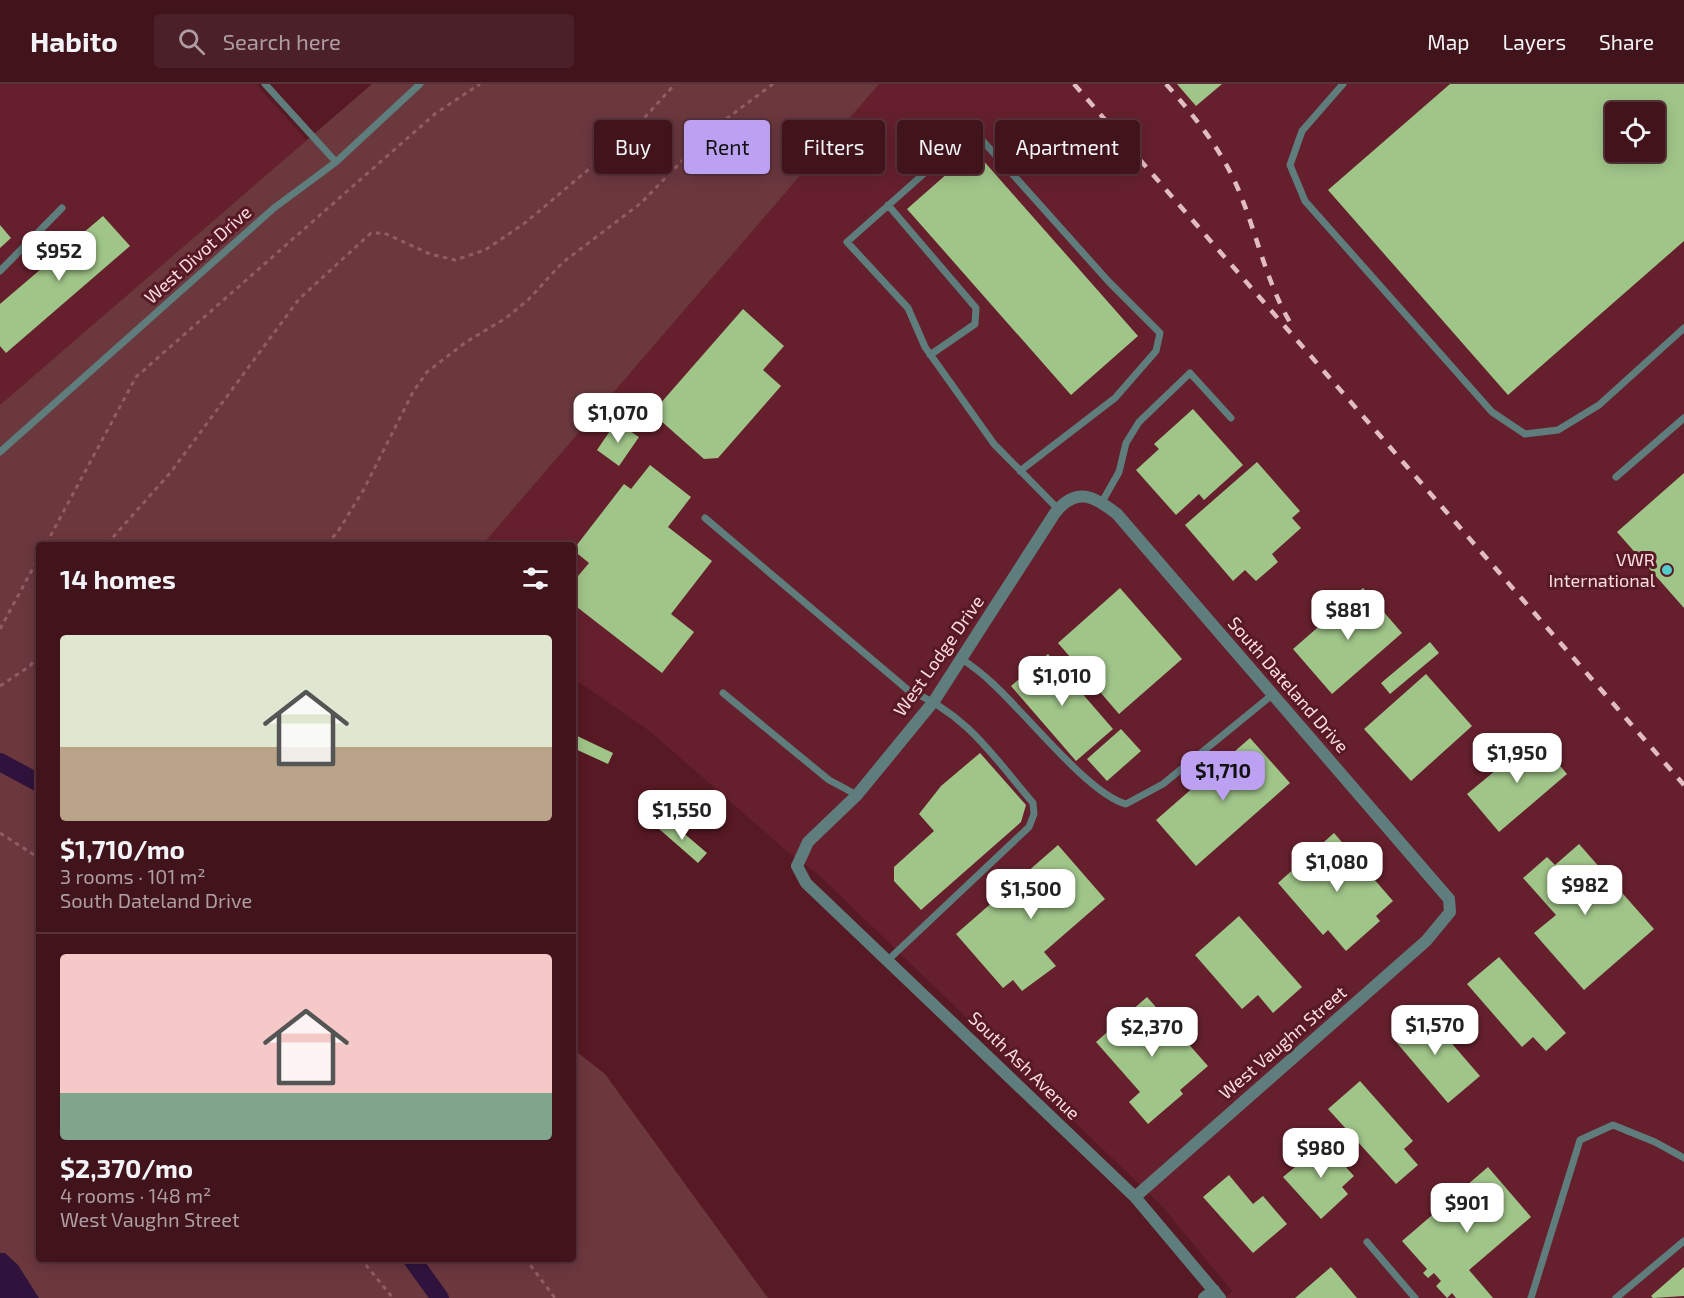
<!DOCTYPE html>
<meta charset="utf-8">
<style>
:root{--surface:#41131b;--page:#4c2028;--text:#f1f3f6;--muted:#ae9ea3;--line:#5a323a;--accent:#bca0f2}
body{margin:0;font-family:"Exo 2",sans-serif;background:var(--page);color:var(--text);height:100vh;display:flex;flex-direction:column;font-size:22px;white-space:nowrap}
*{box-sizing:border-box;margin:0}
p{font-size:20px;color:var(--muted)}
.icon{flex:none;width:33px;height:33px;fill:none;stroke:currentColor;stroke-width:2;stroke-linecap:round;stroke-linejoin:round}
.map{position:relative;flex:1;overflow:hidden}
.side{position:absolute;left:36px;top:458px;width:540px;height:720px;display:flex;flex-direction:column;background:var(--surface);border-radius:6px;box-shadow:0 3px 15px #0003,0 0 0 2px var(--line)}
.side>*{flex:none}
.banner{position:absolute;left:594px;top:36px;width:570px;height:54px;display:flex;gap:12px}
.tools{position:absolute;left:1605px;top:18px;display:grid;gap:12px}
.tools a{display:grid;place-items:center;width:60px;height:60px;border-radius:6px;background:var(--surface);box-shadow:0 3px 15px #0003,0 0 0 2px var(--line);font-size:30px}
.price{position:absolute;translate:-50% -51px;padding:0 14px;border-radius:12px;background:#fff;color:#222;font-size:20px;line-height:39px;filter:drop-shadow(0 2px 3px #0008)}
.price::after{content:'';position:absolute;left:50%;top:36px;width:18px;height:14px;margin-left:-9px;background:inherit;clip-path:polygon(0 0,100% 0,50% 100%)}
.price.on{background:var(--accent);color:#111}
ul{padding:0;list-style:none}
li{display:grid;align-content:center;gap:12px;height:318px;padding:0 24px}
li+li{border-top:2px solid var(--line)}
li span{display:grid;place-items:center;height:186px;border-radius:6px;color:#555}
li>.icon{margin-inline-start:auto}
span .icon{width:108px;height:108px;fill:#fffc;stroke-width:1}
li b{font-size:26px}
h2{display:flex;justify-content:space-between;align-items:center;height:72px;padding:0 24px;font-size:26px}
.pill{padding:0 21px;border-radius:6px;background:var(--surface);box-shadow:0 3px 15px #0003,0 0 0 2px var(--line);font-size:21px;line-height:54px}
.pill.on{background:var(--accent);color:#111}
header{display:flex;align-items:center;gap:36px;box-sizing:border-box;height:84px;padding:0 30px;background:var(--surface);border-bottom:2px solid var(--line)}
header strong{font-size:28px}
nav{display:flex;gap:33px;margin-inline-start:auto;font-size:21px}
.search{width:420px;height:54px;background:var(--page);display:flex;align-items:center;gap:15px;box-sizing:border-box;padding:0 21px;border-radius:6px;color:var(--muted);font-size:22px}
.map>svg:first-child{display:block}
.built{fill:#66202d;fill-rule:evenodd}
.green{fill:#6b383e}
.water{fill:#30133d}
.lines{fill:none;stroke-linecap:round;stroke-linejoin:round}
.canal{stroke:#30133d;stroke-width:18}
.building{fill:#a0c589;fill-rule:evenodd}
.path{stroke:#915d65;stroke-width:3;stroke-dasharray:4.5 4.5;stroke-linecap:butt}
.service{stroke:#5e7d7c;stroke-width:7}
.minor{stroke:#5e7d7c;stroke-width:12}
.rail{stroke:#e2bdc0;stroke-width:4.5;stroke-dasharray:10 10;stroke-linecap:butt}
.poi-dot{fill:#53cdcb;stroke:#571924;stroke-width:2}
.labels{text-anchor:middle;stroke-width:6;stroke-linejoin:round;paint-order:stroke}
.street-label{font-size:18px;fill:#fddcde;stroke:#571924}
.poi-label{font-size:18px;fill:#fddcde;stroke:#571924;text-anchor:end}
</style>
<header>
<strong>Habito</strong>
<div class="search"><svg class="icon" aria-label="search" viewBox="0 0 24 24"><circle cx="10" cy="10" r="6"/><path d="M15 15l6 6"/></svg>Search here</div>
<nav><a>Map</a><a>Layers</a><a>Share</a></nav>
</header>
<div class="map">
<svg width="1684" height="1214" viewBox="0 0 1684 1214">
<rect width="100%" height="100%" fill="#571924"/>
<path class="built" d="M0 0H256L307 57 0 321Z
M879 0H1684V1214H1225L1232 1207 1163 1123 819 791 787 767 651 648 573 594V460H483ZM1616 28H1654V68H1616Z"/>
<path class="green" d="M372 0H879L483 460H39V1174H573V965L605 990 768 1214H0V321Z"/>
<path class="water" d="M0 1169H5L18 1181 39 1214H0Z"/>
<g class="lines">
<path class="canal" d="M0 678 39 699
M411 1174 440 1214"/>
</g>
<path class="building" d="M1177 0H1222L1196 22Z
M1450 0H1684V157L1508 311 1328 106ZM1616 28H1654V68H1616Z
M974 66 1138 252 1071 311 907 125Z
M103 132 130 162 6 269 0 262V220Z
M0 141 11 154 0 164Z
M743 225 784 262 763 286 781 302 718 374 704 375 652 329Z
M1193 325 1243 381 1204 416 1199 410 1176 431 1136 386 1159 365 1154 360Z
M616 338 639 353 619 382 597 366Z
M1257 378 1300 427 1292 434 1301 444 1272 470 1278 478 1256 497 1245 486 1233 497 1185 441Z
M650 381 691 413 668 443 712 477 671 530 694 548 662 589 573 520V498L589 479 573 466 624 400 631 405Z
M1684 389V524L1617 448Z
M1120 504 1182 575 1119 630 1058 559Z
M1363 504 1402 549 1332 610 1293 565Z
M1430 558 1439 569 1390 610 1381 599Z
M1048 570 1113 645 1076 677 1011 602Z
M1426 590 1472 642 1411 697 1364 645Z
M1121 645 1141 667 1107 697 1087 675Z
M573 650 613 669 608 680 573 664Z
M1536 653 1567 690 1499 748 1467 710Z
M1250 654 1290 699 1196 782 1156 736Z
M980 669 1026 721 1021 738 921 826 894 797V783L934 747 919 730 941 702Z
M666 734 707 769 698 779 658 744Z
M1334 749 1393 817 1376 832 1380 837 1346 867 1328 846 1323 851 1278 799Z
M1579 760 1654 845 1584 906 1534 849 1556 831 1523 794 1547 773 1555 781Z
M1058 761 1105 815 1044 868 1056 882 1022 907 1013 896 1003 904 956 850Z
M1239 832 1302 903 1273 929 1258 911 1242 925 1195 871Z
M1499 873 1566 949 1546 967 1533 953 1522 963 1467 900Z
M1147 913 1208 982 1180 1006 1183 1010 1148 1040 1129 1018 1140 1008 1096 958Z
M1422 925 1480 992 1448 1019 1391 952Z
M1360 997 1413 1057 1404 1065 1418 1081 1396 1100 1328 1025Z
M1329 1055 1349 1077 1344 1081 1354 1092 1342 1103 1348 1110 1321 1135 1283 1093Z
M1488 1083 1531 1133 1469 1186 1493 1214H1456L1452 1209 1447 1214 1436 1202 1441 1197 1434 1189 1428 1194 1423 1189 1427 1185 1402 1157Z
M1229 1091 1253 1120 1263 1112 1287 1140 1253 1169 1203 1113Z
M1331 1183 1357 1214H1295Z
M1684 1183V1212L1653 1214 1651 1212Z"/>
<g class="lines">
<path class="path" d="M46 460 136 293 436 29 480 0
M107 460 171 388 299 215 371 149H384L430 170 455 176 485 166 525 139 627 53 675 0
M326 460 337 449 364 405 413 308 427 288 466 258 506 234 528 216 562 179 641 119 714 44 773 0
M0 545 39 473
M0 602 30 582 39 570
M0 749 39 774
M360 1174 393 1214
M525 1174 555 1214"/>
<path class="service" d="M265 0 336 78
M1343 0 1302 47 1290 81 1305 117 1492 328 1525 350 1558 346 1599 321 1684 244
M888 121 976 224 975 240 930 271
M0 187 62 124
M0 368 274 124 336 78 420 0
M1020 387 1115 314 1156 267 1160 249 1109 198 973 46 847 158 908 224 925 263 994 360 1058 425
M1616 393 1684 334
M1102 418 1119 388 1126 359 1139 338 1190 289 1231 334
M705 434 908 606C967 630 993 672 1033 719L1034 730 1029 743 887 877
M962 575C972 582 982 589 991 598 1024 627 1088 710 1126 720L1163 700 1272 611
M723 609 829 696 857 711
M1367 1158 1415 1214
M1531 1214 1580 1056 1613 1041 1655 1058 1684 1074
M1616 1214 1684 1157"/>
<path class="minor" d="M1135 1113 1426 857 1450 828 1449 815 1117 430C1094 412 1076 402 1055 429L934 617 857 711 808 758 797 782 806 799 1135 1113 1220 1214
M1204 1214 1214 1206"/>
<path class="rail" d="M1074 0 1684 701
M1166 0C1195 33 1222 66 1239 107 1258 153 1267 202 1294 245"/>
</g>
<circle class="poi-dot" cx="1667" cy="486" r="6"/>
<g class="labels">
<g class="street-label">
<text transform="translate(198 171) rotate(-42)" y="6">West Divot Drive</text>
<text transform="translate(939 572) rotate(-55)" y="6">West Lodge Drive</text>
<text transform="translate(1288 601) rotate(49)" y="6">South Dateland Drive</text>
<text transform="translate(1283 959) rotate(-41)" y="6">West Vaughn Street</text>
<text transform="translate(1024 982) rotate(44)" y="6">South Ash Avenue</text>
</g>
<g class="poi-label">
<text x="1655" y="482">VWR<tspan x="1655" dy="21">International</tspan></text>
</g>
</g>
</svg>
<div class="tools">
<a><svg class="icon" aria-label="locate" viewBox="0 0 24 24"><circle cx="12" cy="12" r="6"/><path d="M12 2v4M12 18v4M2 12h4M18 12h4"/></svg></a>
</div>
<b class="price" style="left:59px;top:198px">$952</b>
<b class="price" style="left:618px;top:360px">$1,070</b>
<b class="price" style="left:1348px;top:557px">$881</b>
<b class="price" style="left:1062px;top:623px">$1,010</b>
<b class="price" style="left:1517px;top:700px">$1,950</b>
<b class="price on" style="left:1223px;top:718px">$1,710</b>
<b class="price" style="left:682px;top:757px">$1,550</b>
<b class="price" style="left:1337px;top:809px">$1,080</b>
<b class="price" style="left:1585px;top:832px">$982</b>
<b class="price" style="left:1031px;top:836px">$1,500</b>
<b class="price" style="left:1435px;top:972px">$1,570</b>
<b class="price" style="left:1152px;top:974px">$2,370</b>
<b class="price" style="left:1321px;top:1095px">$980</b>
<b class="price" style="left:1467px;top:1150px">$901</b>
<div class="banner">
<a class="pill">Buy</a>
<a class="pill on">Rent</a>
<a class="pill">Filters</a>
<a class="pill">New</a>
<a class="pill">Apartment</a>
</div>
<section class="side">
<h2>14 homes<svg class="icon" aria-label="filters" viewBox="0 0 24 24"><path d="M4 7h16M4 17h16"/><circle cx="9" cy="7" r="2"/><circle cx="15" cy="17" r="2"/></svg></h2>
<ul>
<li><span style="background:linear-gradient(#dfe7d0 60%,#b9a48a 0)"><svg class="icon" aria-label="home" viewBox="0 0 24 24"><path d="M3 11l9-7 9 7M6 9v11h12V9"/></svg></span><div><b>$1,710/mo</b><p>3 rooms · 101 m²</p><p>South Dateland Drive</p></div></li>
<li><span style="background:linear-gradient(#f6c9c9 75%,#7fa58c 0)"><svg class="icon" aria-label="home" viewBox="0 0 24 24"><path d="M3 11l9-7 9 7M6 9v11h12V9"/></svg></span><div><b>$2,370/mo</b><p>4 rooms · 148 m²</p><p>West Vaughn Street</p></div></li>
</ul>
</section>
</div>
